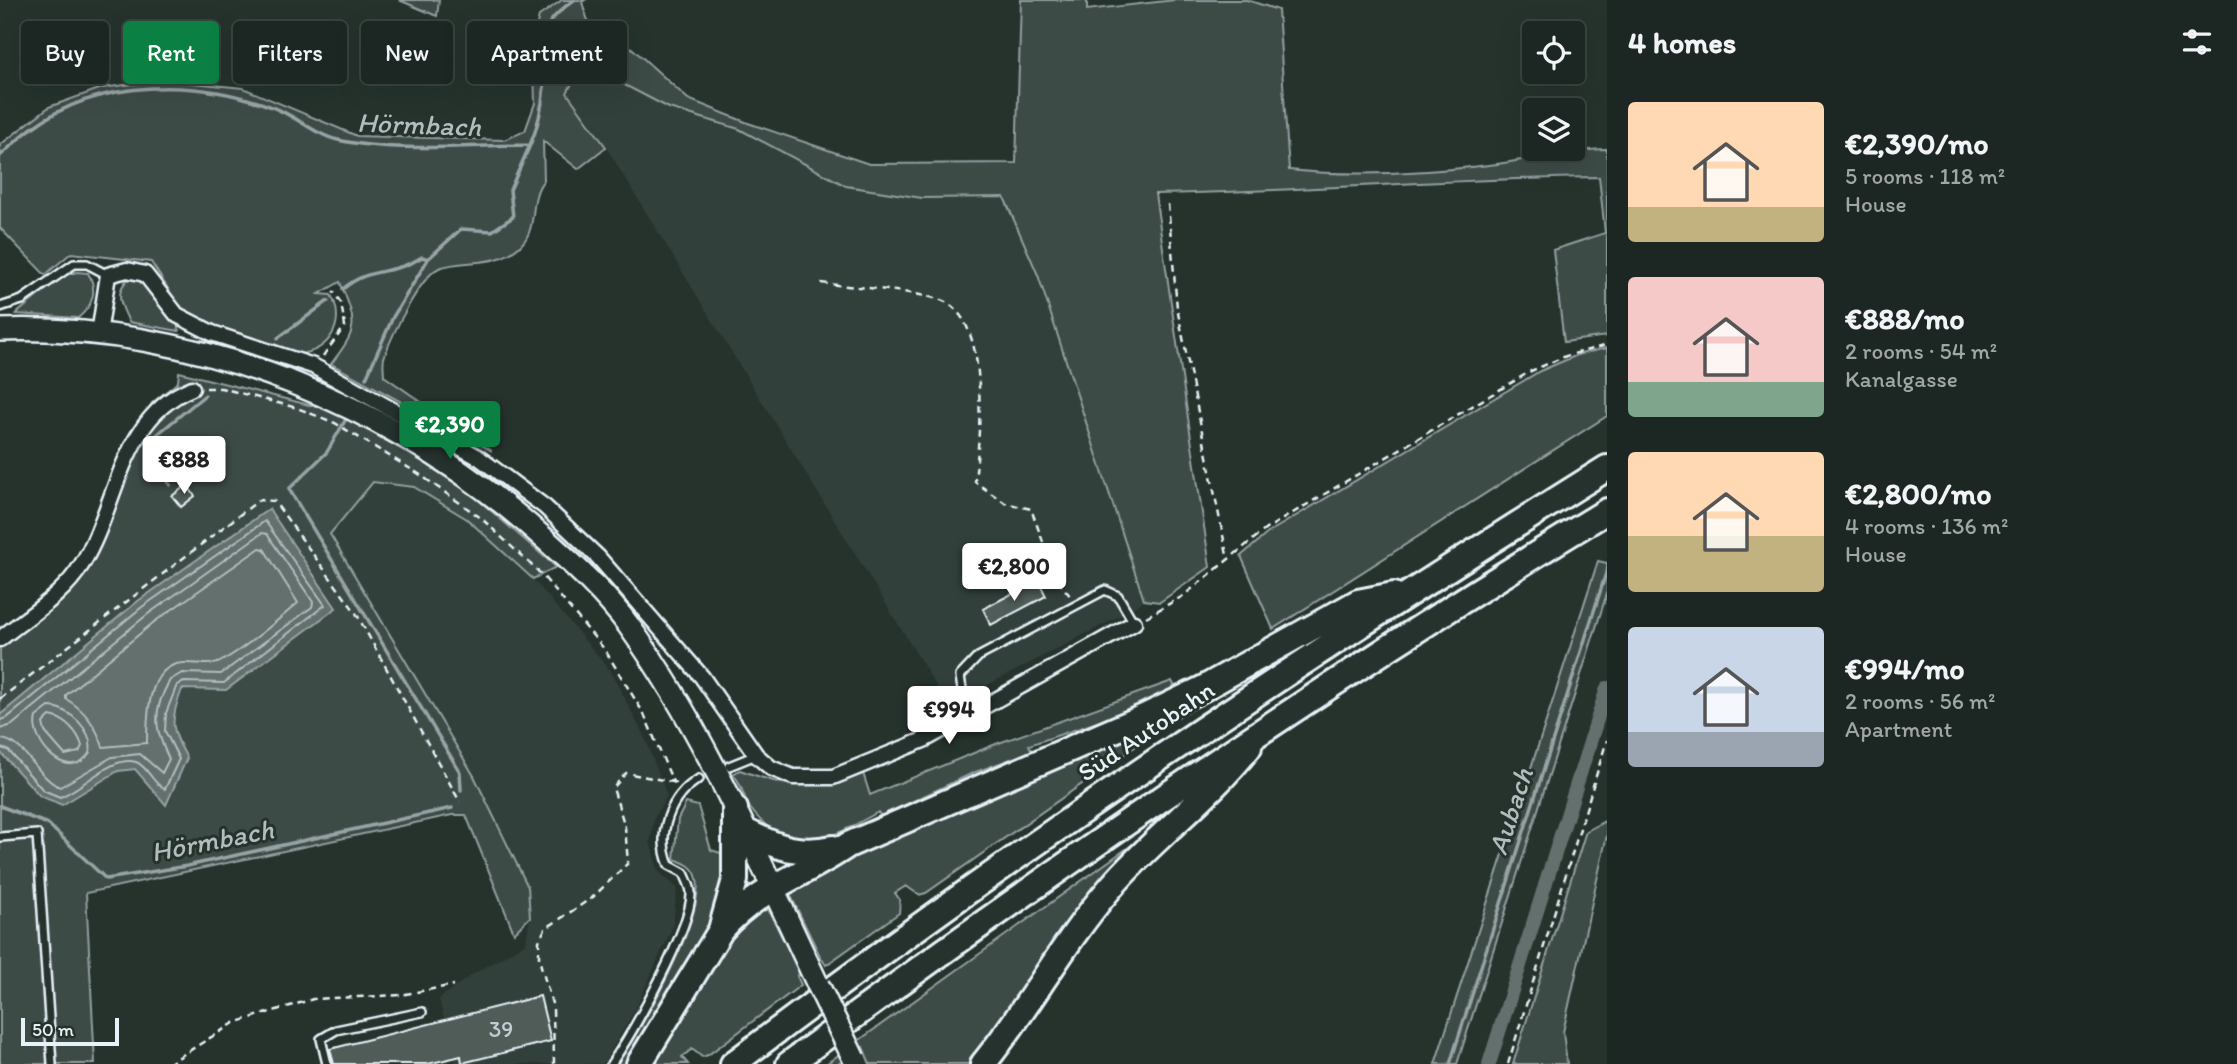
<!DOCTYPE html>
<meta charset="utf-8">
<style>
:root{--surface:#1c2622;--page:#29322f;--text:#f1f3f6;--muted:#a0a5a5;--line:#3a4340;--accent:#0b8043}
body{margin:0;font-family:Itim,sans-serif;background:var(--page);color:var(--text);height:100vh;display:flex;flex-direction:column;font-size:26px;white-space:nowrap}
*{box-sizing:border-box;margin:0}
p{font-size:23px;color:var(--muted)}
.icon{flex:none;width:38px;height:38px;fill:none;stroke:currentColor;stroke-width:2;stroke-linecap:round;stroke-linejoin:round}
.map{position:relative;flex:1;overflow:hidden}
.side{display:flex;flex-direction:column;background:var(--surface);width:630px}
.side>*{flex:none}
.top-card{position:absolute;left:21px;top:21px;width:665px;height:63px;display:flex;gap:14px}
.tools{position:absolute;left:1522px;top:21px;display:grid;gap:14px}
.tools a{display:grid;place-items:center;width:63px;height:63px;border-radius:7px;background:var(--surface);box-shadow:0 7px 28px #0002,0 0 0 2px var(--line);font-size:35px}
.scale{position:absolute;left:21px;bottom:18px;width:98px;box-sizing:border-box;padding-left:7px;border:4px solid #e8f1f8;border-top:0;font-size:19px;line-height:24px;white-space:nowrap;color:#e8f1f8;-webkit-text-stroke:5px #26332d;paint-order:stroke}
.price{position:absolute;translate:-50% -60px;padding:0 16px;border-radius:7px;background:#fff;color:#222;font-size:23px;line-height:46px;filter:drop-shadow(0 2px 4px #0008)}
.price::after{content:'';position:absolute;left:50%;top:42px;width:21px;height:16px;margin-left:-10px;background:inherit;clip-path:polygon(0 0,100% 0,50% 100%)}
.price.active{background:var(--accent);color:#fff}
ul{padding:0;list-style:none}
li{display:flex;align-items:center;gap:21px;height:175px;padding:0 21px}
li span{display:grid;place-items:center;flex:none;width:196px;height:140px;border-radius:7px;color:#555}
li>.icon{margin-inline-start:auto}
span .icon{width:84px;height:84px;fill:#fffc;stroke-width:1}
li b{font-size:30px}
h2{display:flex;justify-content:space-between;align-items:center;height:84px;padding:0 21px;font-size:30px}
.tag{padding:0 24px;border-radius:7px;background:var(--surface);box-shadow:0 7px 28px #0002,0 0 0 2px var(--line);font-size:24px;line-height:63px}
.tag.active{background:var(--accent);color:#fff}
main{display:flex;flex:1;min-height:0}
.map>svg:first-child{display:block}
.built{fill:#333f3a}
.green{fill:#3e4b47;stroke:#939ea0;stroke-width:2}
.water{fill:#636f6d;stroke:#98a3a5;stroke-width:2}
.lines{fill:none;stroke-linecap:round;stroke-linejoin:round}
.shore{stroke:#b3bdc0;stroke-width:2}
.stream{stroke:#98a3a5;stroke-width:3.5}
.canal{stroke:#636f6d;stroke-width:14}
.building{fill:#505c59;stroke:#e8f1f8;stroke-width:2}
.lane-casing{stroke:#e8f1f8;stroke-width:12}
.street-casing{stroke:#e8f1f8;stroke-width:19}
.primary-casing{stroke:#e8f1f8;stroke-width:26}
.highway-casing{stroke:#e8f1f8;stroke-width:30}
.path{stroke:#e8f1f8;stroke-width:2.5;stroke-dasharray:7 5;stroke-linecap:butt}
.lane{stroke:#26332d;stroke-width:7}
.street{stroke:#26332d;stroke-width:14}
.primary{stroke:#26332d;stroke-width:21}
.highway{stroke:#26332d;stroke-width:24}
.primary-bridge-casing{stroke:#e8f1f8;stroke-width:26;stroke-linecap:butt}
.primary-bridge{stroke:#26332d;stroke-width:21}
.labels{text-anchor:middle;stroke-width:6;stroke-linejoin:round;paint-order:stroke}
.number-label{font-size:23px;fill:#c2ccd0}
.street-label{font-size:26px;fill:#e8f1f8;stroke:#26332d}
.water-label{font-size:28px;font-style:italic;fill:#b3bdc0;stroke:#26332d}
</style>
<main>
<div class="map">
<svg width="1607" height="1064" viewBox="0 0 1607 1064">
<rect width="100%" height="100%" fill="#26332d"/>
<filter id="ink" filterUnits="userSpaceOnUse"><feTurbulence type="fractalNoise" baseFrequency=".0143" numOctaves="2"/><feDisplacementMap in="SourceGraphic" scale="14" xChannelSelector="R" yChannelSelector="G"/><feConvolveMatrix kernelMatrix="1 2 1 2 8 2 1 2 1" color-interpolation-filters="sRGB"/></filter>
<g filter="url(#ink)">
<path class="built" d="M579 70 617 81 669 108 739 129 846 186 922 198 1004 197 1038 275 1144 600 1129 611 963 698 946 702 606 147 567 93Z
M373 482 415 487 467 519 533 579 610 670 645 738 667 796 654 819 650 842 658 871 677 888 673 926 636 1008 603 1064H456L439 999 470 976 526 943 530 917 528 887 474 776 329 534Z"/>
<path class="green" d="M399 0H439L437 16Z
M562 0H585L582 2 588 21 612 30 688 99 748 123 869 164 1016 163 1021 0H1087V10L1175 0H1247L1278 10 1289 170C1354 177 1424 173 1489 165 1529 160 1566 150 1607 149V336L1564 342 1553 250 1605 233 1599 177C1451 179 1303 191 1155 194L1210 567 1160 602 1144 600 1038 275 1004 197 922 198 846 186 739 129 669 108 617 81 579 70 567 93 606 147 578 169 543 141 544 180C528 198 539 227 521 245 497 269 464 258 439 268 420 277 392 335 385 355 382 361 384 369 384 376L492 451 331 364C359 328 357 324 340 282L319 294 331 295C347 322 329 353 298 354L204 322 179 306 151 262 71 253 45 275 0 228V145L49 107 102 88 163 80 243 88 357 136 504 140 525 131 535 103 533 38 539 16Z
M77 272 88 273C98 290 93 306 78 318L16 314 62 276Z
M136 279C152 289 177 311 179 331L129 322C122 307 114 294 127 280Z
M1607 348V416L1273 629 1241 556 1269 532 1540 371 1580 354Z
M179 372 333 411 420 460 474 496 556 567 533 579 467 519 414 487 373 482 330 534 474 776 528 887 530 917 514 933 466 815H452L86 893 95 1064H0V635L65 581 83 551 120 459 152 403 178 382Z
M1598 561 1607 563V593L1457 1064H1435Z
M1172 681 1175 687 1121 714 1029 745 1032 751 973 773 881 816 878 812C829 840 790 861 750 808 743 797 742 783 733 774L740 770C795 790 807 789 863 773L870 795 996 744Z
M1202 700 926 893 919 895 906 886 895 893 900 900 899 913 826 965 820 956 788 890 792 882Z
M686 803 698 806 711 850 727 855 720 908 682 980 626 1064H617C641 1030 705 918 697 879 694 866 685 863 674 859L678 819Z
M1607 820V835L1563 1032 1567 1064H1513L1586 831Z
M1151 831 973 1064H870L863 1047 838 1064H826Z
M762 907 769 911 800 973 797 976 801 985 708 1055 702 1057 692 1049 682 1057 688 1064H651L730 930Z"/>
<path class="water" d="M269 509 336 608 226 690 182 689C170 722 170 728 187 758L166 805 135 769 118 771 62 805 40 796 0 752V715L138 601Z"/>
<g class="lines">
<path class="shore" d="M260 548 264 549 298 603C274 623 247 647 220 662 211 667 194 662 183 663 147 665 147 718 147 743L103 747C97 728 85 710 66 699V695L154 622Z
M49 707C69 707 94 731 90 752 70 785 29 743 36 717Z
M50 716C65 718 78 732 82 746L79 752 65 755 45 732 43 723Z
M0 720 7 718 142 607 265 521 325 605 224 683 184 682 177 685 166 713 165 731 179 759 165 789C153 785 148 766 136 762 111 755 83 789 60 797L43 790 8 750 0 748
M0 729 12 725 148 614 262 533 267 534 313 602 312 607 221 674 182 673 170 680C152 711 154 728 169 759L162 773 140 754 112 757 60 787C37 778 25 740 0 739"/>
<path class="stream" d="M0 156C10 147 21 136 32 128 99 78 197 79 272 107 295 115 315 135 338 140 394 153 471 145 530 145 538 127 542 107 544 87 548 43 529 32 574 0
M343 289C369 266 393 276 422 257L428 259
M278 338 328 301
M366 378 393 317 428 259 461 229 492 231 513 217 510 190 530 145
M346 419 327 452 289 489 460 772 461 790
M170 485 152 460 148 442 205 395
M0 806 48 824 106 879 187 866 452 808
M1450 1064 1607 570"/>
<path class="canal" d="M1489 1064 1607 688"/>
</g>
<path class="building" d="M163 439 188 471 179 478 154 446Z
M187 485 195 496 181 507 172 496Z
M1038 580 1046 596 991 625 983 609Z
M540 996 551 1041 462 1063 461 1056 428 1064H334L330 1049Z"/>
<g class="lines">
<defs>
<path id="lane" d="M0 307 22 300 74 264H87L108 275
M966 716 960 676 978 657 1105 590 1118 596 1134 623
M729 766 756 755
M0 837 37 834 52 1064
M327 1064 321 1039 336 1030 422 1012
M611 1064C632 1034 692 927 691 893 691 887 686 878 684 873L669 865C656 834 670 796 699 779"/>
<path id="street" d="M99 334 108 275 127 270 145 274 177 315 212 333 313 366 478 457 545 507 598 557 702 677 756 755 771 768 793 777H833L926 739 1134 623
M0 639C28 616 64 595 82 564 118 505 120 417 192 388"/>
<path id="primary" d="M0 330C199 323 400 408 546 540 575 566 606 594 629 626 708 736 760 863 818 985"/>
<path id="highway" d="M747 832C778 848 799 855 833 848
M722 926 735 880V809
M639 1064 721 930C756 889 805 875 848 845L1144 717 1204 688 1358 602 1394 595
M733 1064C1014 850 1308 655 1607 468
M789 1064C1054 868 1325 682 1607 511
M983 1064C1029 1008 1063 942 1111 887 1154 837 1208 799 1249 747"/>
</defs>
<use href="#lane" class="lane-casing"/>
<use href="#street" class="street-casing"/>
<use href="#primary" class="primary-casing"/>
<use href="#highway" class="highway-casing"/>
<path class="path" d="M1168 204 1177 308 1228 560
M821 283C858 288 901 289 938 299 993 315 979 438 975 482L1005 503 1031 509 1057 580 1072 598
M323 356 345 326 341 303 333 291
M206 388H221L297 408 335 423 419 474 481 518 542 575 605 650 644 714 673 782 679 784
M1146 617 1183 596 1266 529 1531 371 1566 356 1607 345
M0 699 259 500 274 501 356 613 460 802
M168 1064 234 1023 313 999 401 995 454 985
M554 1064 553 1007 539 959V941L545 929 593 897 628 863 625 827 613 788 626 773 673 782
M1508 1064 1607 740"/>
<use href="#lane" class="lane"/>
<use href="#street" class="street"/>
<use href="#primary" class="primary"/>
<use href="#highway" class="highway"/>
<defs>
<path id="primary-bridge" d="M818 985 854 1059"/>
</defs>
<use href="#primary-bridge" class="primary-bridge-casing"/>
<use href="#primary-bridge" class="primary-bridge"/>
</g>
</g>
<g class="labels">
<g class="number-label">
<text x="501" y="1037">39</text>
</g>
<g class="street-label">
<text transform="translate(1146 731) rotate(-34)" y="9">Süd Autobahn</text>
</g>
<g class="water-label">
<text transform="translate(419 124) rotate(2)" y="10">Hörmbach</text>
<text transform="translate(1510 811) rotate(-72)" y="10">Aubach</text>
<text transform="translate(212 840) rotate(-11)" y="10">Hörmbach</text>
</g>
</g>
</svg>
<div class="tools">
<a><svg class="icon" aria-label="locate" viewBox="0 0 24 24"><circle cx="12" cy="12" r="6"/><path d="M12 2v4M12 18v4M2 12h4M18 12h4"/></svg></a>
<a><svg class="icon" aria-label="layers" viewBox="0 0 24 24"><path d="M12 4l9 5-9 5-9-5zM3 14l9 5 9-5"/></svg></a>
</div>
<div class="scale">50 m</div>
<b class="price active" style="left:450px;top:461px">€2,390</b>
<b class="price" style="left:184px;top:496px">€888</b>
<b class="price" style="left:1014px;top:603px">€2,800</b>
<b class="price" style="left:949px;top:746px">€994</b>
<div class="top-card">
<a class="tag">Buy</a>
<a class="tag active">Rent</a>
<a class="tag">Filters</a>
<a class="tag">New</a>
<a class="tag">Apartment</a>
</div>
</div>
<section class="side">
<h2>4 homes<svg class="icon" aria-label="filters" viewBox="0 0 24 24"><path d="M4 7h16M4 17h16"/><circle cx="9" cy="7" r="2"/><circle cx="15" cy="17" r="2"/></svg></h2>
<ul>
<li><span style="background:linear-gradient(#ffd9b3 75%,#c2b280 0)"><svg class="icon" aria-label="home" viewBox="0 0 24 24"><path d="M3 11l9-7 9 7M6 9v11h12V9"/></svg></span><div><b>€2,390/mo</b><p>5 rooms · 118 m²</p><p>House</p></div></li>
<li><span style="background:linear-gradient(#f6c9c9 75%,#7fa58c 0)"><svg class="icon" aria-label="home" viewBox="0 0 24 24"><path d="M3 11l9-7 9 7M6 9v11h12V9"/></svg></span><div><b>€888/mo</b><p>2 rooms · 54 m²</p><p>Kanalgasse</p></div></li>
<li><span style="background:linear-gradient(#ffd9b3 60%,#c2b280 0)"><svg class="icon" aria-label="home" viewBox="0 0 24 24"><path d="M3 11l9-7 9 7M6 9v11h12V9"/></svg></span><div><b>€2,800/mo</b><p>4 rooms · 136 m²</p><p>House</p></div></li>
<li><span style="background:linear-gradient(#c9d6e8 75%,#9aa5b1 0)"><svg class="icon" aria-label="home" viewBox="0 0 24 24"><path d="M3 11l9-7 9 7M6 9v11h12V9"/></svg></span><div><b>€994/mo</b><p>2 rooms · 56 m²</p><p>Apartment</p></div></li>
</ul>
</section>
</main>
